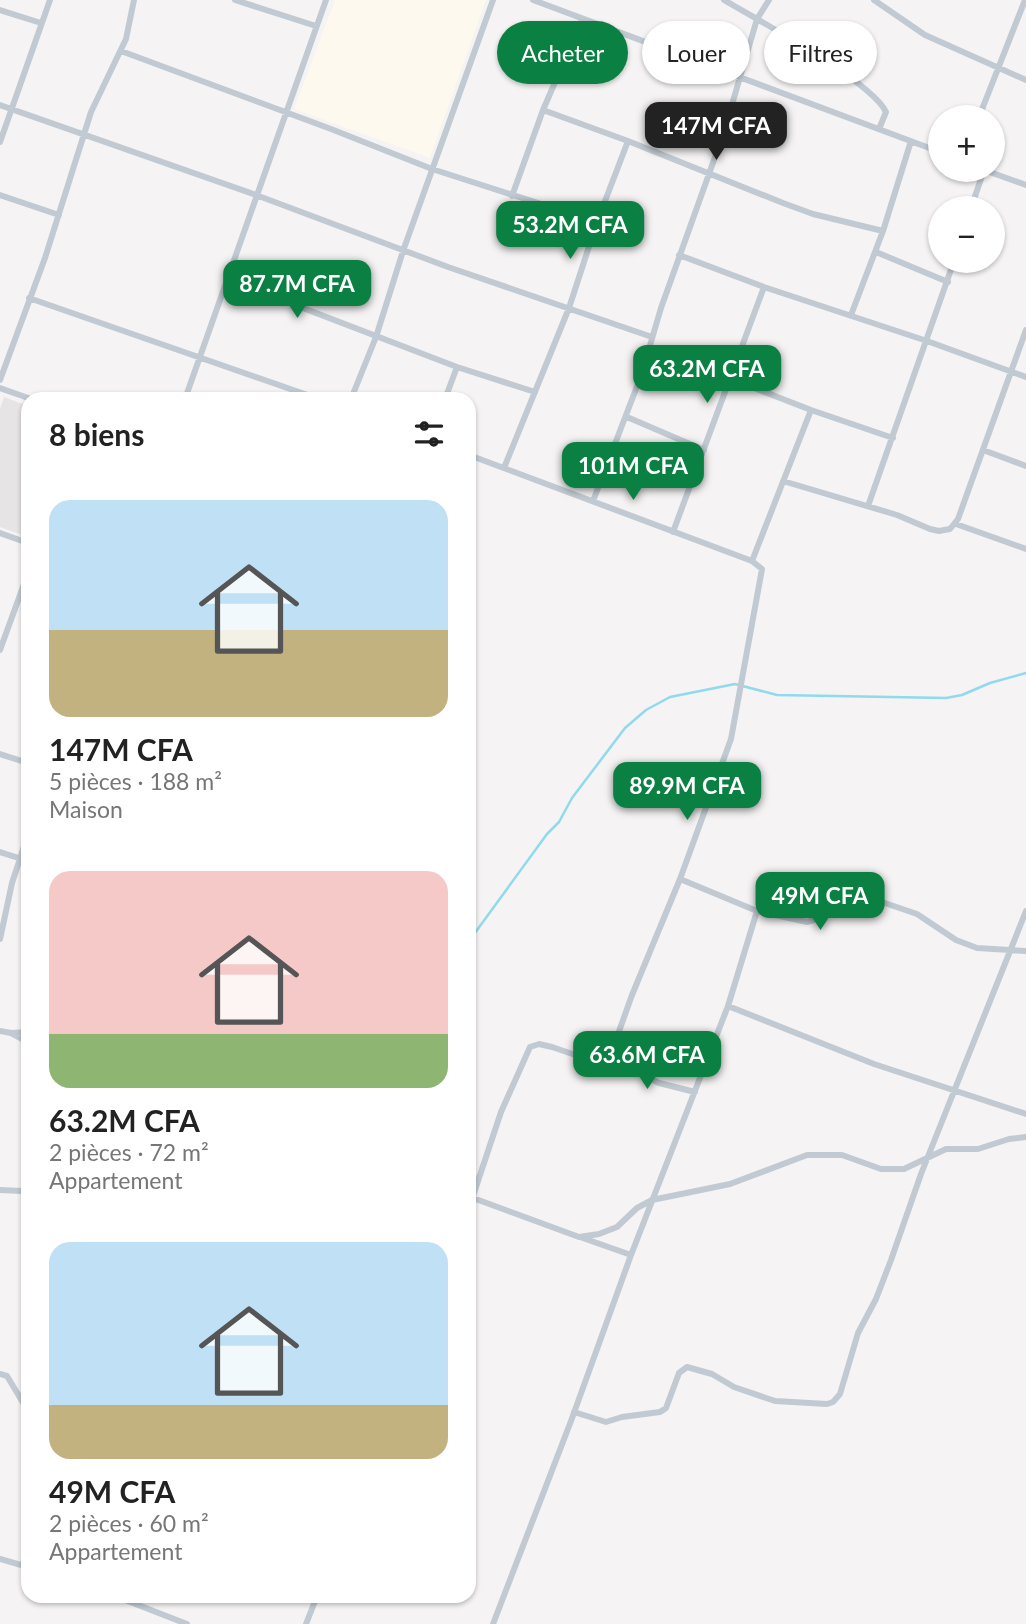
<!DOCTYPE html>
<html lang="fr">
<meta charset="utf-8">
<style>
:root{--surface:#fff;--page:#f6f6f6;--text:#222;--muted:#767676;--accent:#0b8043}
body{margin:0;font-family:Lato,sans-serif;background:var(--page);color:var(--text);height:100vh;display:flex;flex-direction:column;font-size:26px;white-space:nowrap}
*{box-sizing:border-box;margin:0}
p{font-size:23px;color:var(--muted)}
.icon{flex:none;width:38px;height:38px;fill:none;stroke:currentColor;stroke-width:2;stroke-linecap:round;stroke-linejoin:round}
.map{position:relative;flex:1;overflow:hidden}
.sheet{position:absolute;left:21px;top:392px;width:455px;height:1211px;display:flex;flex-direction:column;background:var(--surface);border-radius:21px;box-shadow:0 2px 5px #0004}
.sheet>*{flex:none}
.top-card{position:absolute;left:497px;top:21px;width:424px;height:63px;display:flex;gap:14px}
.controls{position:absolute;left:928px;top:105px;display:grid;gap:14px}
.controls a{display:grid;place-items:center;width:77px;height:77px;border-radius:50%;background:var(--surface);box-shadow:0 2px 5px #0004;font-size:35px}
.price{position:absolute;translate:-50% -60px;padding:0 16px;border-radius:14px;background:var(--accent);color:#fff;font-size:23px;line-height:46px;filter:drop-shadow(0 2px 4px #0008)}
.price::after{content:'';position:absolute;left:50%;top:42px;width:21px;height:16px;margin-left:-10px;background:inherit;clip-path:polygon(0 0,100% 0,50% 100%)}
.price.active{background:#222;color:#fff}
ul{padding:0;list-style:none}
li{display:grid;align-content:center;gap:14px;height:371px;padding:0 28px}
li span{display:grid;place-items:center;height:217px;border-radius:21px;color:#555}
li>.icon{margin-inline-start:auto}
span .icon{width:126px;height:126px;fill:#fffc;stroke-width:1}
li b{font-size:30px}
h2{display:flex;justify-content:space-between;align-items:center;height:84px;padding:0 28px;font-size:30px}
.pill{padding:0 24px;border-radius:32px;background:var(--surface);box-shadow:0 2px 5px #0004;font-size:24px;line-height:63px}
.pill.active{background:var(--accent);color:#fff}
.map>svg:first-child{display:block}
.commercial{fill:#fdf9ef}
.education{fill:#e6e4e5}
.lines{fill:none;stroke-linecap:round;stroke-linejoin:round}
.stream{stroke:#90daee;stroke-width:2.5}
.street{stroke:#c1cad2;stroke-width:6}
</style>
<div class="map">
<svg width="1026" height="1624" viewBox="0 0 1026 1624">
<rect width="100%" height="100%" fill="#f5f3f3"/>
<path class="commercial" d="M335 0H486L430 158 294 109Z"/>
<path class="education" d="M4 397 28 406V537L0 527V409Z"/>
<g class="lines">
<path class="stream" d="M469 941 547 834 559 822 572 798 625 728 646 710 670 697 735 684 777 695 946 698 962 695 990 683 1026 673"/>
<path class="street" d="M235 0 316 26
M533 0 940 152
M724 0C758 20 871 81 886 112L879 129
M874 0 925 35 1026 80
M0 10 41 23
M121 51 331 129 432 169 597 222
M0 105 256 195 448 267 652 337
M543 110 628 141 783 203 813 214 883 231
M979 117 1025 0
M0 142 50 0
M984 170 1026 185
M0 195 59 215
M512 196 543 110 582 20
M971 208 984 170
M876 252 948 282
M679 255 764 287 927 341 1026 377
M227 279 457 367 535 392
M29 298 319 399
M851 315 883 231 911 141
M731 379 811 410 893 438
M0 380 45 258 91 112 126 39 134 0
M0 388 31 399
M185 399 326 0
M351 399 376 337 403 251 493 0
M445 399 457 367
M627 417 704 450
M983 450 1026 466
M469 455 752 561 762 569 731 739 680 879 632 995 607 1065
M504 468 569 308 597 222 628 141
M783 481 897 515 930 529 939 531 950 529 958 519 1026 330
M593 501 641 376 661 308 724 132 757 19 769 0
M868 506 954 261
M956 524 1026 549
M673 532 764 287
M0 533 28 543
M752 561 811 410
M0 650 28 573
M0 754 28 763
M0 852 28 861
M757 911 807 922 814 920 831 903 860 898 879 901 917 914 956 940 977 948 1026 951
M0 939 12 883 28 834
M728 1006 874 1064 1026 1114
M0 1031 11 1033 28 1032
M11 1033 28 1042
M0 1190 22 1191
M473 1198 579 1237 599 1234 617 1227 637 1208 652 1200 730 1184 807 1155H842L881 1169H904L946 1149H978L1009 1139 1026 1137
M469 1208 501 1112 530 1047 539 1044 552 1047 622 1071 641 1074 659 1083 695 1092
M580 1237 631 1255
M0 1374 7 1376 28 1411
M574 1412 606 1422 622 1417 660 1412 666 1408 679 1373 687 1367 712 1374 734 1387 775 1401 827 1404 833 1402 840 1394 858 1333 876 1299 891 1260 921 1174 1026 911
M0 1559 28 1567
M115 1596 187 1624
M306 1624 317 1596
M493 1624 571 1421 631 1255 728 1006 757 911 680 879"/>
</g>
</svg>
<div class="controls">
<a>+</a>
<a>−</a>
</div>
<b class="price active" style="left:716px;top:162px">147M CFA</b>
<b class="price" style="left:570px;top:261px">53.2M CFA</b>
<b class="price" style="left:297px;top:320px">87.7M CFA</b>
<b class="price" style="left:707px;top:405px">63.2M CFA</b>
<b class="price" style="left:633px;top:502px">101M CFA</b>
<b class="price" style="left:687px;top:822px">89.9M CFA</b>
<b class="price" style="left:820px;top:932px">49M CFA</b>
<b class="price" style="left:647px;top:1091px">63.6M CFA</b>
<div class="top-card">
<a class="pill active">Acheter</a>
<a class="pill">Louer</a>
<a class="pill">Filtres</a>
</div>
<section class="sheet">
<h2>8 biens<svg class="icon" aria-label="filters" viewBox="0 0 24 24"><path d="M4 7h16M4 17h16"/><circle cx="9" cy="7" r="2"/><circle cx="15" cy="17" r="2"/></svg></h2>
<ul>
<li><span style="background:linear-gradient(#bfe0f5 60%,#c2b280 0)"><svg class="icon" aria-label="home" viewBox="0 0 24 24"><path d="M3 11l9-7 9 7M6 9v11h12V9"/></svg></span><div><b>147M CFA</b><p>5 pièces · 188 m²</p><p>Maison</p></div></li>
<li><span style="background:linear-gradient(#f6c9c9 75%,#8fb573 0)"><svg class="icon" aria-label="home" viewBox="0 0 24 24"><path d="M3 11l9-7 9 7M6 9v11h12V9"/></svg></span><div><b>63.2M CFA</b><p>2 pièces · 72 m²</p><p>Appartement</p></div></li>
<li><span style="background:linear-gradient(#bfe0f5 75%,#c2b280 0)"><svg class="icon" aria-label="home" viewBox="0 0 24 24"><path d="M3 11l9-7 9 7M6 9v11h12V9"/></svg></span><div><b>49M CFA</b><p>2 pièces · 60 m²</p><p>Appartement</p></div></li>
</ul>
</section>
</div>
